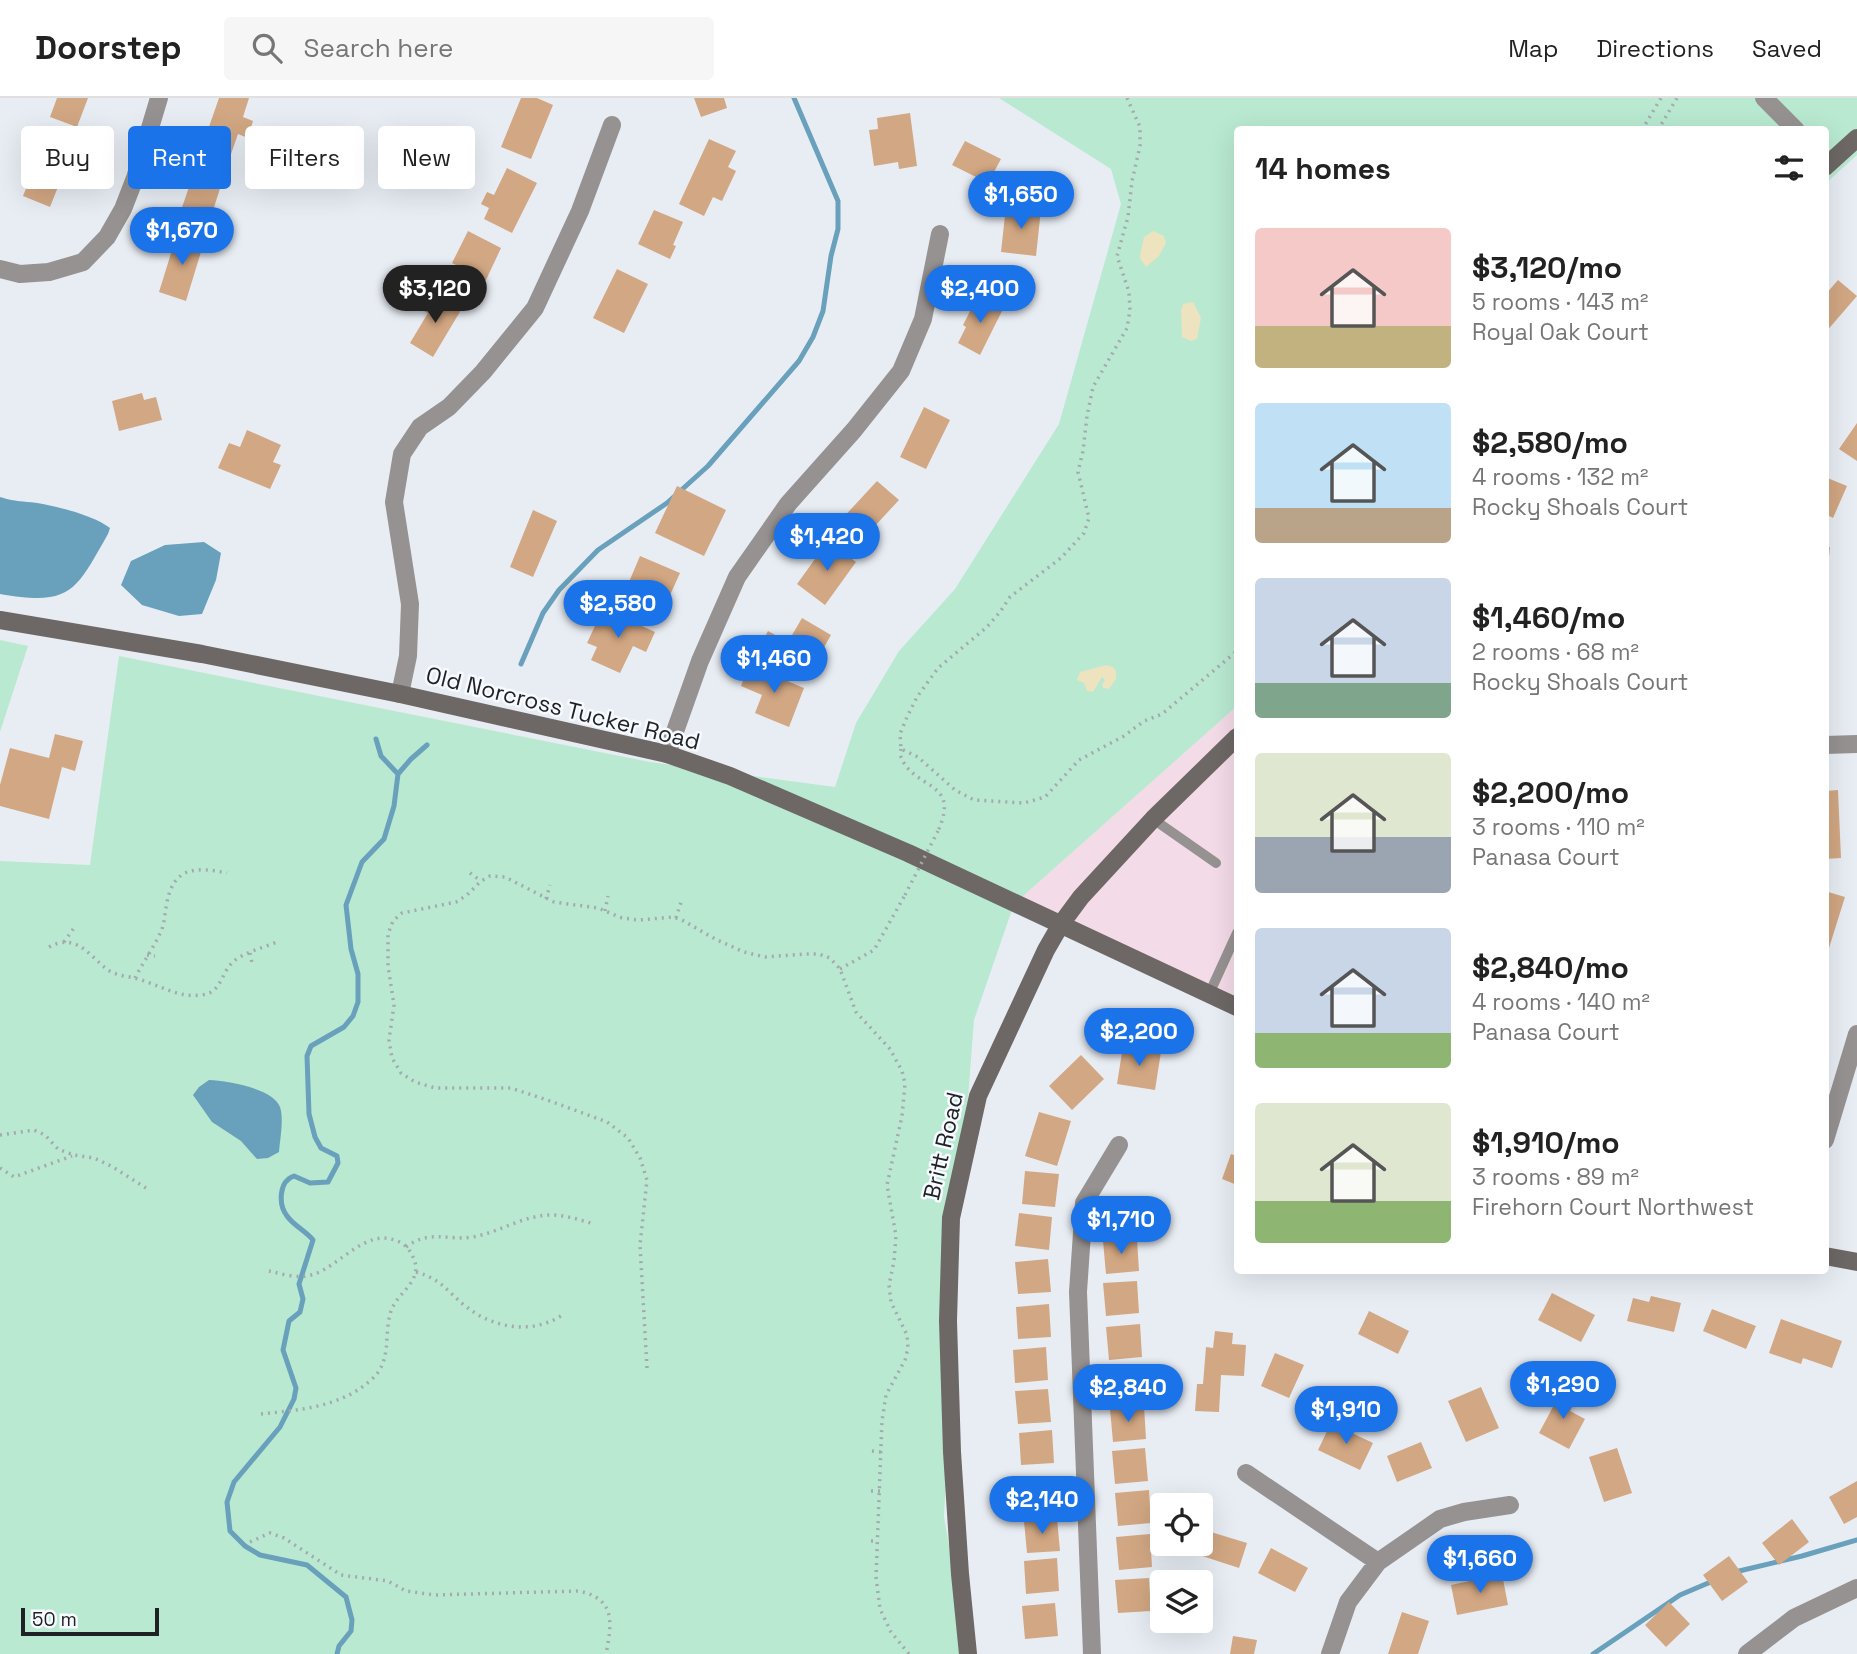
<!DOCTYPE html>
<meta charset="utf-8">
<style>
:root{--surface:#fff;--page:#f6f6f6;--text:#222;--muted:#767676;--line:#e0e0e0;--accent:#1a73e8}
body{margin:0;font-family:"Space Grotesk",sans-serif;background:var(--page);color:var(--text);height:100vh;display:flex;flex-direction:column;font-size:26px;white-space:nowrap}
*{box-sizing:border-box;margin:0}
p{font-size:23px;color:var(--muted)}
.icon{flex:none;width:38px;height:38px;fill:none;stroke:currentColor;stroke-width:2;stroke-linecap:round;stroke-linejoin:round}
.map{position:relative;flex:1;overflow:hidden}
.side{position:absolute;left:1234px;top:28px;width:595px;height:1148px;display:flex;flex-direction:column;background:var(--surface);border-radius:7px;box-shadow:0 7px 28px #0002}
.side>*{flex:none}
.guide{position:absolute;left:21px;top:28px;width:665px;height:63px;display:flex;gap:14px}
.controls{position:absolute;left:1150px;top:1395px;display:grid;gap:14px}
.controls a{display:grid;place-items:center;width:63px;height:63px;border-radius:7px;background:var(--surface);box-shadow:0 7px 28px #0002;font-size:35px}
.scale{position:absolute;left:21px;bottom:18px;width:138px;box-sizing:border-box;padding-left:7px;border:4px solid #1f2124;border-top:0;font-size:19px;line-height:24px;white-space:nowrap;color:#1f2124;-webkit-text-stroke:5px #f7fafe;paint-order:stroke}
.price{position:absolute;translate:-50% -60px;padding:0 16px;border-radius:24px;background:var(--accent);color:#fff;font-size:23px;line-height:46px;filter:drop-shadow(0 2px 4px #0008)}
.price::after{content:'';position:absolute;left:50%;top:42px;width:21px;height:16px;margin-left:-10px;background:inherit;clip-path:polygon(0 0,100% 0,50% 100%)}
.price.active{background:#222;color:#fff}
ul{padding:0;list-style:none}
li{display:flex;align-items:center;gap:21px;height:175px;padding:0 21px}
li span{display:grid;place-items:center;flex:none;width:196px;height:140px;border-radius:7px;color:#555}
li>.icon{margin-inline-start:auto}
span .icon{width:84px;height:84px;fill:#fffc;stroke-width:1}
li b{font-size:30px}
h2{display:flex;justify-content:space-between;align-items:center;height:84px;padding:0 21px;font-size:30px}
.pill{padding:0 24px;border-radius:7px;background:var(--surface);box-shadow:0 7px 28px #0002;font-size:24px;line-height:63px}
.pill.active{background:var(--accent);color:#fff}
header{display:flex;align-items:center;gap:42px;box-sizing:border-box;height:98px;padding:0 35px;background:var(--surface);border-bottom:2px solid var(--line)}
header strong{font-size:33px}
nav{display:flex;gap:38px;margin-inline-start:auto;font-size:24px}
.search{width:490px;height:63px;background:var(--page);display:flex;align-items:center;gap:18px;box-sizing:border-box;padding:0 24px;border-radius:7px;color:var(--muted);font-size:26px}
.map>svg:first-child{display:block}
.commercial{fill:#f3dbe7}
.green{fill:#b9e9d1}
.sand{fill:#ede3be}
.water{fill:#69a0bb}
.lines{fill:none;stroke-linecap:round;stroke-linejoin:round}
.stream{stroke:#69a0bb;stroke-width:5}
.building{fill:#d2a783}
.path{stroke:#a5a9af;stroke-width:3.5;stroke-dasharray:2 5;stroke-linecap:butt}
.lane{stroke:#969291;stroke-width:10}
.street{stroke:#969291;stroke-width:18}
.secondary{stroke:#6d6865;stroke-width:18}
.path-bridge{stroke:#a5a9af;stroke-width:3.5;stroke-dasharray:2 5;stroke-linecap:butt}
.labels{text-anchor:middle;stroke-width:5;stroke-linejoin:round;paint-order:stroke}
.street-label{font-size:23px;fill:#1f2124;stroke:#f7fafe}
</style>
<header>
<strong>Doorstep</strong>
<div class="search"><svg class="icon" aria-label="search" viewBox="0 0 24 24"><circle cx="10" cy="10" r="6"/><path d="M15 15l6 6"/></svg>Search here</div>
<nav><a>Map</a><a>Directions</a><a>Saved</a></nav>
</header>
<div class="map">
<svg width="1857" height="1556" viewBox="0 0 1857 1556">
<rect width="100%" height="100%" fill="#e8edf4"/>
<path class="commercial" d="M1237 608V909L1014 806Z"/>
<path class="green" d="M999 0H1857V57L1825 86V32H1237V608L1014 806 974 922 961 1091 944 1419 968 1556H0V763L90 767 119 558 650 664 835 689 856 625 899 553 955 491 1059 326 1121 106 1111 71Z
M0 542 28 548 0 634Z"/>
<path class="sand" d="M1153 133 1164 138 1166 145 1159 158 1146 169 1140 160C1140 153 1143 146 1144 139Z
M1193 204 1201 220 1197 241 1191 243 1182 239 1181 212 1183 206Z
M1106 567 1113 569 1116 573V581L1109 591 1103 590 1102 587 1105 582 1102 579 1093 594 1087 593 1084 585 1077 582 1080 574Z"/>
<path class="water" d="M0 399C10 402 16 403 27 404 47 405 94 417 110 430L108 436C75 494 71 508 0 496Z
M204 444 221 455 216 482 202 516 179 518 142 507 121 487 131 463 165 447Z
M209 982C227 983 273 990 280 1009 284 1021 280 1041 279 1054L268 1060 257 1061 241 1043 212 1024 193 997 199 989Z"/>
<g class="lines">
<path class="stream" d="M521 566 543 515 559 492 598 452 667 405 708 368 799 263 813 239 823 213 831 158 838 131V103L794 0
M376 641 381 658 398 676
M1735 1474 1802 1458 1857 1442
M337 1556 339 1548 351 1533 352 1522 346 1499 307 1467 260 1457 245 1448 230 1433 227 1404 234 1384 280 1329 294 1301 296 1290 283 1252 289 1223 300 1214 303 1201 299 1186 313 1142C306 1133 294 1128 287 1118 278 1106 279 1083 294 1078L310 1085 328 1084 338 1065 337 1058 321 1050 315 1039 309 1016 307 958 311 948 344 929 353 918 358 904V876L351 851 346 807 362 764 384 741 394 708 398 676 411 661 427 647
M1593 1556 1680 1497 1713 1483"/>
</g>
<path class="building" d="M57 0H88L77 29 50 19Z
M219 0H249L243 19 253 23 248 40 238 36 230 59 202 49Z
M521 0H537L553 7 531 61 501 49Z
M694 0H724L727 10 701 19Z
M910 15 917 68 899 71 898 64 874 68 869 32 878 31 877 20Z
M48 35 75 46 50 109 23 98Z
M709 41 736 53 728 69 736 73 722 103 713 99 704 118 679 106Z
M965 43 1001 61 988 85 952 67Z
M198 63 226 72 207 131 178 121Z
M507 70 537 85 512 135 484 121 489 110 481 106 487 94 494 97Z
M1006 108 1041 111 1036 158 1001 154Z
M654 112 683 124 673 147 676 148 670 161 638 146Z
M468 133 501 150 486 182 452 165Z
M177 136 204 144 186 203 159 194Z
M617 171 648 186 624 235 593 220Z
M1838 182 1857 198 1825 235V197Z
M434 196 461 212 433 259 410 245 428 215 424 213Z
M978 198 1003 211 980 257 958 245 966 229 963 227Z
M142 295 144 302 156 299 162 322 119 333 112 303Z
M924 309 950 322 926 371 900 359Z
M1857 325V363L1839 351Z
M247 332 281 347 273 364 281 367 270 391 218 370 229 345 240 349Z
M1825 379 1847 388 1833 420 1825 416Z
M877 383 899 402 861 443 840 423Z
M677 388 726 412 704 458 655 435Z
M533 412 557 423 533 479 510 469Z
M828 443 856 464 825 507 797 486Z
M1825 449H1830L1827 478H1825Z
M640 458 680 475 662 515 623 498Z
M601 515 611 519 613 515 655 534 646 554 633 548 620 575 591 562 597 549 587 545Z
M802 520 831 537 814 567 803 560 796 571 759 550 768 533 788 544Z
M749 567 804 590 789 629 755 615 762 597 741 588Z
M55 636 83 643 75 673 62 669 49 721 0 708V687L10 650 49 660Z
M1838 692 1841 760 1825 761V693Z
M1825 793 1845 799 1829 850 1825 849Z
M1123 948 1161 954 1155 992 1117 986Z
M1081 957 1104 981 1072 1012 1049 988Z
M1039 1014 1071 1023 1057 1068 1025 1058Z
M1231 1056 1237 1058V1087L1222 1081Z
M1025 1073 1059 1076 1055 1109 1022 1106Z
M1117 1101 1151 1104 1147 1137 1114 1134Z
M1019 1115 1052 1119 1049 1152 1015 1148Z
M1137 1141 1139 1173 1106 1176 1103 1143Z
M1048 1161 1051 1194 1018 1196 1015 1164Z
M1137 1183 1139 1215 1106 1218 1103 1185Z
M1552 1195 1595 1217 1581 1244 1538 1222Z
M1651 1198 1681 1205 1674 1234 1627 1223 1633 1200 1649 1204Z
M1049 1206 1051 1239 1018 1241 1016 1209Z
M1712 1211 1756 1228 1746 1251 1703 1233Z
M1369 1213 1409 1233 1398 1256 1358 1236Z
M1781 1221 1842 1243 1832 1270 1803 1260 1801 1266 1769 1255Z
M1140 1226 1142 1259 1109 1262 1106 1229Z
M1215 1233 1233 1235 1232 1246 1246 1247 1244 1278 1221 1277 1219 1314 1195 1313 1197 1286H1203L1206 1249 1213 1250Z
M1046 1249 1048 1282 1015 1285 1013 1252Z
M1275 1255 1304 1267 1289 1300 1261 1288Z
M1144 1266 1146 1299 1113 1302 1110 1269Z
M1481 1289 1499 1330 1466 1344 1448 1303Z
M1048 1291 1051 1324 1018 1326 1015 1293Z
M1562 1292 1577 1299 1570 1313 1585 1321 1569 1351 1539 1335Z
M1144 1308 1146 1341 1113 1344 1110 1311Z
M1331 1325 1373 1345 1360 1372 1318 1352Z
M1052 1332 1054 1365 1021 1367 1019 1335Z
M1421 1344 1432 1370 1397 1384 1387 1358Z
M1145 1350 1148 1383 1115 1386 1112 1353Z
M1617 1350 1632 1395 1604 1404 1589 1359Z
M1055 1378 1058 1411 1025 1413 1022 1381Z
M1857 1383V1419L1844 1426 1829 1399Z
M1149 1392 1151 1425 1118 1428 1115 1395Z
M1057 1420 1060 1453 1027 1455 1024 1423Z
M1792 1421 1809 1444 1779 1467 1762 1445Z
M1201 1431 1247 1445 1239 1470 1193 1455 1196 1446H1200Z
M1150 1436 1152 1469 1119 1472 1116 1439Z
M1271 1450 1308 1470 1295 1494 1258 1475Z
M1729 1458 1748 1484 1722 1503 1703 1477Z
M1057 1460 1059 1493 1026 1496 1024 1463Z
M1502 1476 1508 1507 1457 1517 1451 1487Z
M1149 1480 1151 1513 1118 1515 1115 1482Z
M1669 1504 1690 1526 1666 1549 1645 1527Z
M1055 1505 1058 1538 1025 1541 1022 1508Z
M1402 1514 1429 1523 1418 1556H1388Z
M1233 1538 1257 1542 1254 1556H1230Z"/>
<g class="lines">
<path class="path" d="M1127 0 1140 29V48L1132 83 1128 119 1117 158 1129 194 1130 212 1127 230 1093 289 1087 318 1083 353 1078 374 1089 420 1084 435 1061 460 1010 499 1000 514 987 529 938 570 917 599 907 619 900 636 901 651 918 659 955 692 974 702 1024 705 1045 699 1079 662 1124 638 1144 623 1162 616 1237 553
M1642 32 1661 0
M1658 32 1677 0
M901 651 900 656C911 693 962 680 938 733
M470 775 481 783
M546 801 550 787
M605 813 608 798
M676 820 681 804
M64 844 76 827
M49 849C77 834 89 858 108 872 118 879 133 878 144 883 163 889 180 900 201 897 222 895 220 876 233 864 244 854 263 850 277 844
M250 855 252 865
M147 857 155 858
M840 871 874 852 905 797
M135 880C143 864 155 848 162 831 165 822 165 813 167 804 174 768 197 769 227 775
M0 1037 34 1032 45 1037 58 1051 74 1057 94 1060 113 1069 149 1092
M0 1070 14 1079 72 1058
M406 1149C430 1131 447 1143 473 1139 500 1134 524 1117 551 1117 566 1117 580 1122 594 1126
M416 1174C441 1181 446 1192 464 1207 492 1230 530 1237 561 1218
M647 1270 640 1147 647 1082 640 1060 628 1040 607 1024 550 1003 511 990H435L415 984 401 975 392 960 389 942 394 907 388 868V836L393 823 402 815 456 804 467 797 481 783 490 778 505 779 554 804 598 810 622 820 639 822 673 819 682 822 715 841 744 854 765 859 805 856H819L830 860 840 871 856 914 890 951 902 973 905 986 902 1018 887 1087 896 1138 894 1163 889 1187 891 1204 907 1237 908 1250 905 1262 886 1297 882 1323 876 1479 880 1511 891 1534 909 1556
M261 1316C300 1312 341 1309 371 1282 393 1263 383 1237 391 1213 398 1193 426 1182 412 1157 409 1151 404 1145 397 1143 365 1129 339 1170 311 1177 298 1181 282 1176 269 1173
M872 1353 881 1354
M871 1393H880
M871 1443H878
M250 1444 270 1435 284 1440 341 1477 388 1483 406 1493 434 1497 578 1493C616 1500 612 1525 606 1556"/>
<path class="lane" d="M1153 721 1216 765
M1210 894 1237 835"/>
<path class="street" d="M1764 0 1796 32
M0 171 20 176 49 174 83 164 107 139 123 111 135 80 159 0
M400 596 408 558 410 506 394 404 402 356 420 329 449 309 483 274 535 210 580 113 612 27
M1825 647 1857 646
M667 656 700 563 737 479 788 406 854 332 901 273 923 221 940 136
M1825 1042 1857 936
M1246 1375 1378 1464
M1092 1556 1078 1194 1084 1105 1119 1047
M1330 1556 1348 1504 1378 1464 1440 1421 1464 1414 1510 1407
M1747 1556 1794 1520 1857 1490"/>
<path class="secondary" d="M1825 69 1857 40
M0 522 202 556 400 596 667 656 730 678 908 755 1237 909
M1825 1158 1857 1164
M968 1556 960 1476 952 1354 948 1223 951 1120 978 998 1046 852 1061 826 1081 799 1153 721 1237 639"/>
<path class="path-bridge" d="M905 797 938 733"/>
</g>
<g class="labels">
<g class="street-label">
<text transform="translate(563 610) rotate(14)" y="8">Old Norcross Tucker Road</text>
<text transform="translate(943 1048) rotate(-77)" y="8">Britt Road</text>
</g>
</g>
</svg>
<div class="controls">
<a><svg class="icon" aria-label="locate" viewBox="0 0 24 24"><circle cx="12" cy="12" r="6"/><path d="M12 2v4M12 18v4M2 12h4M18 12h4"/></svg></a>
<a><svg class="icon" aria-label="layers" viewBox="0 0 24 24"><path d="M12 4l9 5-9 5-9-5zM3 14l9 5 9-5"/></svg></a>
</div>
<div class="scale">50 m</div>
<b class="price" style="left:1021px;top:133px">$1,650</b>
<b class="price" style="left:182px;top:169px">$1,670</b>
<b class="price active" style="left:435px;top:227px">$3,120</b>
<b class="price" style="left:980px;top:227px">$2,400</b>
<b class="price" style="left:827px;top:475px">$1,420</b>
<b class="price" style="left:618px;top:542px">$2,580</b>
<b class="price" style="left:774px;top:597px">$1,460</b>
<b class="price" style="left:1139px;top:970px">$2,200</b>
<b class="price" style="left:1121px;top:1158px">$1,710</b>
<b class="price" style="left:1563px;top:1323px">$1,290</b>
<b class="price" style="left:1128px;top:1326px">$2,840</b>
<b class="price" style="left:1346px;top:1348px">$1,910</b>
<b class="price" style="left:1042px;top:1438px">$2,140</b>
<b class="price" style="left:1480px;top:1497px">$1,660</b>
<div class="guide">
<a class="pill">Buy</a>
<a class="pill active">Rent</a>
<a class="pill">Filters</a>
<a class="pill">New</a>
</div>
<section class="side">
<h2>14 homes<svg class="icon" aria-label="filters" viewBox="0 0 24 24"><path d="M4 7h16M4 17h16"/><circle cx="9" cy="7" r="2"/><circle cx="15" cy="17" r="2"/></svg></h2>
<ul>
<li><span style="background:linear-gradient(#f6c9c9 70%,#c2b280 0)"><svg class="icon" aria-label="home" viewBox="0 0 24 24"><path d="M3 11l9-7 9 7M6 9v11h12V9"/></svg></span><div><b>$3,120/mo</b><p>5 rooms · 143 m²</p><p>Royal Oak Court</p></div></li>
<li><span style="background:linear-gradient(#bfe0f5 75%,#b9a48a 0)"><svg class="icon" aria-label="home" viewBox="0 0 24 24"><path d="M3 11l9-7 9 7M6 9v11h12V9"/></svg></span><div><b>$2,580/mo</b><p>4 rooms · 132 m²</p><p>Rocky Shoals Court</p></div></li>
<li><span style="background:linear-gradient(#c9d6e8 75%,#7fa58c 0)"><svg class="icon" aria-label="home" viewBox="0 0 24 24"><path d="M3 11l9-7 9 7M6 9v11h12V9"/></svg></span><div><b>$1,460/mo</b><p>2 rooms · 68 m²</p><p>Rocky Shoals Court</p></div></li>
<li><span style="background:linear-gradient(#dfe7d0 60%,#9aa5b1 0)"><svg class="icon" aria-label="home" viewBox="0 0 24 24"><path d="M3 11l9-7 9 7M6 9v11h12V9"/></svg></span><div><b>$2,200/mo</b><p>3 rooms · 110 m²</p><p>Panasa Court</p></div></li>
<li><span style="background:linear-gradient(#c9d6e8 75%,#8fb573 0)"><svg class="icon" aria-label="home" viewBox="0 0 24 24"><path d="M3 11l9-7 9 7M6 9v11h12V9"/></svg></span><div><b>$2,840/mo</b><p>4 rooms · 140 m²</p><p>Panasa Court</p></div></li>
<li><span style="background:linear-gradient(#dfe7d0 70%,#8fb573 0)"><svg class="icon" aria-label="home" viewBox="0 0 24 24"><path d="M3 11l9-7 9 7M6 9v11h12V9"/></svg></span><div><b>$1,910/mo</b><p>3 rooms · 89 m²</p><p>Firehorn Court Northwest</p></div></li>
</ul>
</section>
</div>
